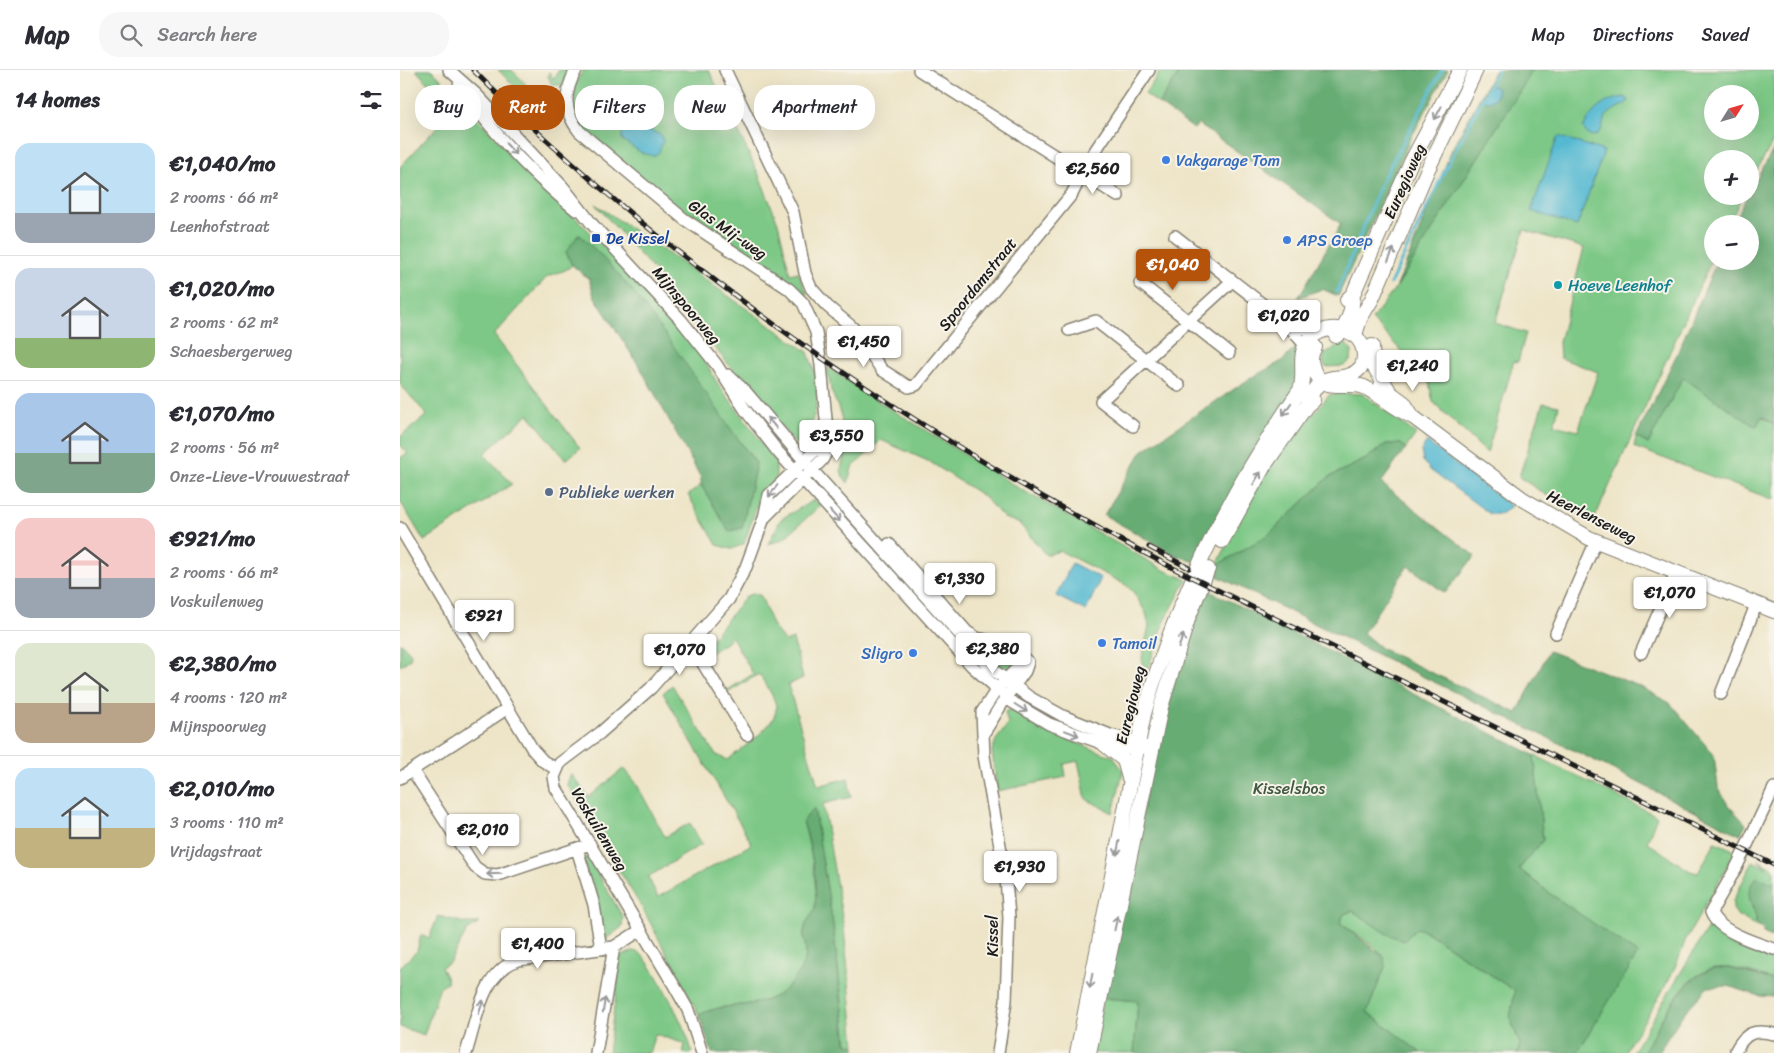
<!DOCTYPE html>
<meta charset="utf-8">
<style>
:root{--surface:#fff;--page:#f7f7f7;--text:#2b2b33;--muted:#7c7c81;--line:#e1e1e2;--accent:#b45309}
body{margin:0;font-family:Sriracha,sans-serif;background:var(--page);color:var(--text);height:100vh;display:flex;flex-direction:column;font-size:19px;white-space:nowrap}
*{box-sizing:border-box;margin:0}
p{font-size:16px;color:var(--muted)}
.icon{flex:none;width:28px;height:28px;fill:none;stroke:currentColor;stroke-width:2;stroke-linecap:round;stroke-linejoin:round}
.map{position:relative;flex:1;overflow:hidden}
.side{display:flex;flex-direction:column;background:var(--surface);width:400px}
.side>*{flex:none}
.hud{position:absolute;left:15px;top:15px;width:475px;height:45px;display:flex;gap:10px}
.needle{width:32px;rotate:53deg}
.buttons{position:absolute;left:1304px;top:15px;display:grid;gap:10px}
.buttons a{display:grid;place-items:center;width:55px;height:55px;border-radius:50%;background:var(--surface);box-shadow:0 5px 20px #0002;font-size:25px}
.price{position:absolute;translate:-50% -42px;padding:0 11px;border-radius:5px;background:#fff;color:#222;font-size:16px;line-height:32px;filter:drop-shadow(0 1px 2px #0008)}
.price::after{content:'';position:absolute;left:50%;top:30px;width:15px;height:11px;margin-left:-8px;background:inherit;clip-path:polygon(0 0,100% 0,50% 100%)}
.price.current{background:var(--accent);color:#fff}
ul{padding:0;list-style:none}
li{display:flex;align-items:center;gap:15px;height:125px;padding:0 15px}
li+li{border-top:1px solid var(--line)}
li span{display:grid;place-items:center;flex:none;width:140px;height:100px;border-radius:15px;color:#555}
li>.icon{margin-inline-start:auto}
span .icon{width:60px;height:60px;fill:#fffc;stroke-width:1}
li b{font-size:21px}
h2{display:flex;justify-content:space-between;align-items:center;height:60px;padding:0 15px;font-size:21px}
.pill{padding:0 18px;border-radius:20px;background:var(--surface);box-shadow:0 5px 20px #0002;font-size:18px;line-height:45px}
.pill.current{background:var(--accent);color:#fff}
header{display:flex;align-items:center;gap:30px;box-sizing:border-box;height:70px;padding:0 25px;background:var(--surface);border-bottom:1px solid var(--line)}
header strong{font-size:24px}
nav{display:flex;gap:28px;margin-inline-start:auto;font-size:18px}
.search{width:350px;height:45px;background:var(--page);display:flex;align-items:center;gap:12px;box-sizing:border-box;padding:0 18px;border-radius:20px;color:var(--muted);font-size:19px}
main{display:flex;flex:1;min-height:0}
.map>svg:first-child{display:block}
.green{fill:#7dc886;stroke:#4c7251;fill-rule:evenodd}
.forest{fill:#66ac73;stroke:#416448}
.water{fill:#54b9d2;stroke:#386a77}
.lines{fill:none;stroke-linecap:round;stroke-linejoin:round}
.stream{stroke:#54b9d2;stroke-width:3}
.minor-casing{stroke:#858072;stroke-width:14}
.major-casing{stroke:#858072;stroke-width:16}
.minor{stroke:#fff;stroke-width:11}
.major{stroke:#fff;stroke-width:14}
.rail-casing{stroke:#1c1c1c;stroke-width:5}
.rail{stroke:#f7f3e8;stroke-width:3;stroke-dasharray:9;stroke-linecap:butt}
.oneway{stroke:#999}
.shop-dot{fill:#3f7fe0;stroke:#f7f3e8;stroke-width:2}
.transit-dot{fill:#1a4fb4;stroke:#f7f3e8;stroke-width:2}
.culture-dot{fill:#0f9aa8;stroke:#f7f3e8;stroke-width:2}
.service-dot{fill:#5c6f8a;stroke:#f7f3e8;stroke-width:2}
.labels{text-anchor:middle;stroke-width:4;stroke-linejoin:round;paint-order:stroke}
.shop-label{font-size:16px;fill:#366cbe;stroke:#f7f3e8;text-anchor:start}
.street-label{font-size:16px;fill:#1c1c1c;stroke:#f7f3e8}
.transit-label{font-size:16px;fill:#164399;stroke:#f7f3e8;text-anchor:start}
.culture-label{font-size:16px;fill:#0d838f;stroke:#f7f3e8;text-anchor:start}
.service-label{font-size:16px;fill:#4e5e75;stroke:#f7f3e8;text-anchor:start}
.park-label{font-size:16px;fill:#3e5841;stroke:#f7f3e8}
</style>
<header>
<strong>Map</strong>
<div class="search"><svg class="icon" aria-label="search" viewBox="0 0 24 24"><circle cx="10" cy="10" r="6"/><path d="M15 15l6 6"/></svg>Search here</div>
<nav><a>Map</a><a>Directions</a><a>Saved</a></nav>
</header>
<main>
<section class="side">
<h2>14 homes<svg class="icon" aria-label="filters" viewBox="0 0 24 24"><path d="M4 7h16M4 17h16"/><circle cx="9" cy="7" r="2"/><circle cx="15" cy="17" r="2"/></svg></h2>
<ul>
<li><span style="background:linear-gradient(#bfe0f5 70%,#9aa5b1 0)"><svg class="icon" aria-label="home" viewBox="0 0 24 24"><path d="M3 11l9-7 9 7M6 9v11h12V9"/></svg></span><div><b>€1,040/mo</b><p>2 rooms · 66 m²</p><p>Leenhofstraat</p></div></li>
<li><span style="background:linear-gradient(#c9d6e8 70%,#8fb573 0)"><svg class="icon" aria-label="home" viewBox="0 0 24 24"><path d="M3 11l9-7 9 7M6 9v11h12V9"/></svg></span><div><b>€1,020/mo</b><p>2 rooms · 62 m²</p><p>Schaesbergerweg</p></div></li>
<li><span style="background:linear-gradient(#a9c7e8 60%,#7fa58c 0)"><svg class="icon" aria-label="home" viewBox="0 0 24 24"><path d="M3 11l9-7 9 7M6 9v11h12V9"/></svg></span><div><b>€1,070/mo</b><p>2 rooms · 56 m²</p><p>Onze-Lieve-Vrouwestraat</p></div></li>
<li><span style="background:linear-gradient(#f6c9c9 60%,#9aa5b1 0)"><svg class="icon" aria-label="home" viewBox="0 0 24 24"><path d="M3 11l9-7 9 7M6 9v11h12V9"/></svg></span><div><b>€921/mo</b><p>2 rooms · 66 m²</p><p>Voskuilenweg</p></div></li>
<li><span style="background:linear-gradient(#dfe7d0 60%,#b9a48a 0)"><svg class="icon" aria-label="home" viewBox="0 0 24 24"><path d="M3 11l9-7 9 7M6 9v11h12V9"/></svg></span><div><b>€2,380/mo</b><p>4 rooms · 120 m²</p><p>Mijnspoorweg</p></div></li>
<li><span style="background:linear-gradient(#bfe0f5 60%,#c2b280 0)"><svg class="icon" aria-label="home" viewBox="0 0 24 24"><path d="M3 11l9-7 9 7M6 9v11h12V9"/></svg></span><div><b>€2,010/mo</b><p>3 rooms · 110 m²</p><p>Vrijdagstraat</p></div></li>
</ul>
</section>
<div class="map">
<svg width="1374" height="983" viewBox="0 0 1374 983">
<rect width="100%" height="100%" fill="#f7f3e8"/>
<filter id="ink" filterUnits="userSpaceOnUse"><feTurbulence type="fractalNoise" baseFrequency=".02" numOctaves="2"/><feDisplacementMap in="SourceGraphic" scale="10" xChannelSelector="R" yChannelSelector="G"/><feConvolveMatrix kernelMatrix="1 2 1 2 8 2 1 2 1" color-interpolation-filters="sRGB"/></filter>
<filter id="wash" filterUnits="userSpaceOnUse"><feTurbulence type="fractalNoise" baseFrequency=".0096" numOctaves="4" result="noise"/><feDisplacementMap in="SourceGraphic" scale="20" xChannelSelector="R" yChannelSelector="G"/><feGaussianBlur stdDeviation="1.12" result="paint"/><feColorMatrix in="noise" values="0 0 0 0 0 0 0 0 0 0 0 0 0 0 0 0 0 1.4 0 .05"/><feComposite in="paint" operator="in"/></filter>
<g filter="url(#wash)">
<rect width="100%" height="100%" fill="#eee5c8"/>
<path class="green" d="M16 0H32L98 70 248 220 298 280 318 314 376 392V408L358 433 344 474 332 479 317 475 288 425 301 415 329 461 342 458 356 393 324 351 231 219 192 177 166 182 172 195C165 203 154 202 146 208L94 265 180 378 166 390 128 344 84 384 112 414 24 471 0 431V388L8 383 0 375V367L27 345 0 314V97L52 41Z
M98 0H112L126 14 120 20 130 32Z
M159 0H171L162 15H152L148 6 149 2 154 9Z
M183 0H309L359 105 378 153 390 204 398 202 407 223 405 230 305 160 181 57C167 29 169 26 183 0Z
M761 0H781L759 34 745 24Z
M1133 0H1374V70L1350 112V89H1312V126H1342L1329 154H1312V189L1193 452 1155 431 1119 407 1143 333 1159 336 1154 355 1178 361 1198 302 1160 288 1159 272 1184 178 1124 160 1095 253 1126 263 1118 292 1114 291 1087 383 1033 332 1029 312 972 249 997 216ZM1312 24H1350V61H1312Z
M195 134 263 180 408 282C411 294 417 304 419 316 420 327 411 357 406 367L397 374 394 372 277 233 267 215Z
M945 273 952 281 951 290 944 296 925 297 923 290 925 283Z
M427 297 470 326 617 417 766 501 787 509 764 553 748 598 743 596 742 587 749 556 746 543 734 523 726 515 660 481 646 485 619 453 604 448 583 426 530 392 481 370 452 398 448 413 442 405 441 398 446 383 441 345 431 320Z
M1283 307 1356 357 1361 346 1374 354V430L1234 377 1236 367 1248 374Z
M942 323 963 324 1016 364 1006 378 1001 374H986L966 389 929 407 868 465 816 496 866 401 929 325Z
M414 430 421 435 382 470 368 474 381 449Z
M355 523 361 526 372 555 385 572 393 569 403 608 388 615 418 716 448 708 451 727 423 734 444 859 455 976 447 973 433 855 414 739 403 751C410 777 418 809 415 837 414 845 406 849 405 857 402 866 406 874 406 883 405 899 389 918 376 926 351 939 323 932 299 945L245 843 167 714 171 704 189 727 224 698 236 713 265 767 290 753 302 774 248 807 258 827 352 774 263 623 272 615 315 684 328 690C342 677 379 655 376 636 374 625 364 613 359 604L327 623 326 621 353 604 332 567 328 569 329 571 305 586 302 581 346 526Z
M0 572 11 584 10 589 0 596Z
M605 580 617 591 606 600 594 595Z
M611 639 645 661 714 687 723 701 713 743 686 729 678 691 664 694 666 707 597 721 592 681 596 670 608 654 605 642Z
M1134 685 1257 746 1247 772 1290 801 1298 803 1315 772 1336 781 1285 871C1273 911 1245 948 1224 983H1177L1237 884 1152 825 1119 799 1143 770Z
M183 787 189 789 223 847 222 857 203 871Z
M1358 790 1374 799V814L1364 809 1349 831 1356 844V853L1364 860 1338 846 1333 839V831L1353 791 1367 798Z
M953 841 987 864 1017 858 1024 860 1115 921 1110 948 1120 974 1118 983H1021L967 942 977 917 984 887 973 876 940 853 944 844Z
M38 846 65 853H79L67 861 49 893 41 897 48 911 40 917 24 965 0 957V897L17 881 21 865 29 868Z
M1309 856 1326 865 1325 869 1374 887V910C1360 906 1344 900 1329 898 1284 892 1262 952 1243 983H1232Z
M233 881C237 882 241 883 243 886 257 903 289 962 292 983H283L285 974 255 964 249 983H208L218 909 215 894 220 887Z
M703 928 738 931 734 983H693Z"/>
<path class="forest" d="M781 0H1048L1011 68 938 226 922 219 898 228 941 154 798 54 794 59 759 34Z
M1095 0H1133L997 216 1052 79Z
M1374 78V354L1362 346 1356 357 1283 308 1248 374 1236 367 1277 284 1317 191H1350V154H1333L1347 126H1350V121Z
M179 164C250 229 298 318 356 393L342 458 329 461 301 415V408L241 299 194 226 189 209 172 195 166 182Z
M897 276V316L846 391 798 493 775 485 704 445 742 381 849 309 882 291Z
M986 374H1001L1006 378 981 413 1075 486 1045 523 1008 496 963 563 982 579 1117 643 1149 581 1239 616 1270 633 1314 685 1318 717 1328 735 1346 754 1340 765 1216 701 815 505 816 496 868 465 929 407 966 389Z
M804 518 1134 685 1143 770 1119 799 1152 825 1238 884 1177 983H1118L1120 974 1110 948 1115 921 1024 860 1017 858 1004 871 987 864 953 841 944 844 940 853 984 887 985 897 967 942 1021 983H734L738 931 703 928 759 661Z
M414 738 433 855 446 973 455 976V983H312L299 945C323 932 351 939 376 926 389 918 405 899 406 883 406 874 402 866 405 857 406 849 414 845 415 837 418 809 411 777 403 751Z
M1357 807 1374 814V868L1363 863V860L1356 853C1357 834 1339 825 1357 807Z
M1315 898H1328L1374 910V927L1360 926 1328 916 1308 917 1283 944 1258 983H1243C1262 951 1278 910 1315 898Z"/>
<path class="water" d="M1092 16 1097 18V25L1093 30 1084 31V22Z
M1224 27 1229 31C1221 37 1210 40 1205 48 1201 56 1205 56 1196 66L1188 65 1183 58C1192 40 1204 30 1224 27Z
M230 55H236L261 65 263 71 259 82 254 86 242 83 222 70V64Z
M1158 66 1204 81 1177 156 1131 141Z
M1027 372 1111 436C1105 443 1099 445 1090 444L1030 400 1023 391 1021 381Z
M672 493 701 508 686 541 656 526Z"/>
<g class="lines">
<path class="stream" d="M990 214 1048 94 1098 0
M937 222 982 111 1042 0"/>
</g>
</g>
<g filter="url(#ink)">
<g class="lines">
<defs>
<path id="minor" d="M49 0 76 24 163 117 192 154 281 250 316 294 346 341 378 382 572 596 612 632 649 654 704 674 737 680 744 678
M176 0C164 22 163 41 179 61L284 149 389 219 403 233 416 262 421 295 427 360V381L422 390 364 448
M325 0 393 142 405 203 411 218 427 236 452 257 482 300 509 317 516 315 672 124 677 114
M519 0 718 126
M59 15C92 62 131 104 176 140
M681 102 749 0
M775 166 884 251 917 263
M740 213 829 283
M884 251 905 275
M669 260 696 251 779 316
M328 305 346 322 412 400 589 597 629 627 663 646 710 665 739 672 745 677
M733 356 701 331 832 211
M0 458 133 680 143 691 156 699
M489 474 567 562 577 568 608 575 628 592
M1156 563 1196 471
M291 574 347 665
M1241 583 1276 503
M1321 624 1356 535
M585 661 606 627 625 601 628 592
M12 700 75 797 85 804 98 805 190 774
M0 708 108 638
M1374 718 1337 796 1311 842C1317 861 1356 873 1374 879
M177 779 194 835 201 879
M1336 980C1345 963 1354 959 1374 964
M66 983C77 950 81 903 118 890L214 877 241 860
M196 983 214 877
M302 983 288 940 275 917 156 718 154 707 160 693 200 663 251 618 329 529 346 497 364 448 369 425 427 369
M598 983 606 931 609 847 606 809 584 686 582 642 597 619 620 595 628 592"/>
<path id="major" d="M947 230 953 224 1011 92 1060 0
M955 265 960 249 972 229 1027 101 1076 0
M936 266C947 259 953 237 953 224
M972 276 973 295 988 319
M915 277C911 283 910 289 912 295 919 326 948 310 964 317 981 325 995 339 1013 347L1123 429 1189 468 1374 541
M981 316 1004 333 1013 347
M822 471 864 396 907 335 913 330
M704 674 724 690 729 708
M677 983 744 644C776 528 832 418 900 320 906 304 897 285 908 271 928 246 974 262 962 296 943 320 922 291 907 335
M689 983 761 637 788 549 808 499"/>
</defs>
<use href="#minor" class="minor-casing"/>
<use href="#major" class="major-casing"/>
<use href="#minor" class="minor"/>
<use href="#major" class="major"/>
<defs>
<path id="rail" d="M73 0C275 202 517 364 769 496L1374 795
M749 477 789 498"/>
</defs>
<use href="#rail" class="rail-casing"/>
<use href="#rail" class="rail"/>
</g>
<defs><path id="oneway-shaft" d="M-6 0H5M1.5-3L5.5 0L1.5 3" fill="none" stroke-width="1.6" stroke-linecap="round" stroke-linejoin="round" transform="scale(1.25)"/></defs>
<g class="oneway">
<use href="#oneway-shaft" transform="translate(1038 43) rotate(118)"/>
<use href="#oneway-shaft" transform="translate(111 79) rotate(47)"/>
<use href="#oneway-shaft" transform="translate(991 185) rotate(-67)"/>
<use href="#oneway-shaft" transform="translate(887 339) rotate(124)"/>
<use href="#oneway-shaft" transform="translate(372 353) rotate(-130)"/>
<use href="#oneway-shaft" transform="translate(857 408) rotate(-59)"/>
<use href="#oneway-shaft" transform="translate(373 421) rotate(127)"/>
<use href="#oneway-shaft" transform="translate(435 446) rotate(47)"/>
<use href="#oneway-shaft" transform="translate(781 571) rotate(-71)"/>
<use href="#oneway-shaft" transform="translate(621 638) rotate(32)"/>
<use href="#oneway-shaft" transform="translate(672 663) rotate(21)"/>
<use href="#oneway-shaft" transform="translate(718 778) rotate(101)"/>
<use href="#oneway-shaft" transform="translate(94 804) rotate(178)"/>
<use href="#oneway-shaft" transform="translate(716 853) rotate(-78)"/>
<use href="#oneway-shaft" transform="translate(691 911) rotate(101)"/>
<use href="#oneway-shaft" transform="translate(204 935) rotate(-81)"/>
<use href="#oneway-shaft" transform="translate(81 937) rotate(-72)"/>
</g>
</g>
<g class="shop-dot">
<circle cx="766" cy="90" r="5"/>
<circle cx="887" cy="170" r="5"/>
<circle cx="702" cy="573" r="5"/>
<circle cx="513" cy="583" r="5"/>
</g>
<rect class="transit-dot" x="191" y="163" width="10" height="10" rx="2.5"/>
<circle class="culture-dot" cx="1158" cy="215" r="5"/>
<circle class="service-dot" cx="149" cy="422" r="5"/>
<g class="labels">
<g class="shop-label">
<text x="776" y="96">Vakgarage Tom</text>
<text x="897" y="176">APS Groep</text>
<text x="712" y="579">Tamoil</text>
<text x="503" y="589" text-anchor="end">Sligro</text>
</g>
<g class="street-label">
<text transform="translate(1004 111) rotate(-66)" y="6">Euregioweg</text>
<text transform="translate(328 159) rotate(35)" y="6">Glas Mij-weg</text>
<text transform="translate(577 214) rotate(-51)" y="6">Spoordamstraat</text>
<text transform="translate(287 235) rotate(50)" y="6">Mijnspoorweg</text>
<text transform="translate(1192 446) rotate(27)" y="6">Heerlenseweg</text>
<text transform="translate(730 635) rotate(-76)" y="6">Euregioweg</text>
<text transform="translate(200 759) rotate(59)" y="6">Voskuilenweg</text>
<text transform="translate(592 866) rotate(-90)" y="6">Kissel</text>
</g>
<g class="transit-label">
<text x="206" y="174">De Kissel</text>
</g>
<g class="culture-label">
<text x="1168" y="221">Hoeve Leenhof</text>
</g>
<g class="service-label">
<text x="159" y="428">Publieke werken</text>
</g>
<g class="park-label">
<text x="889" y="724">Kisselsbos</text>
</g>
</g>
</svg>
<div class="buttons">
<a><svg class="needle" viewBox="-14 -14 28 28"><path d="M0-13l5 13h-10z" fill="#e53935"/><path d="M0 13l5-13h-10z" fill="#7c7c81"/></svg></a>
<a>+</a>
<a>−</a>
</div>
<b class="price" style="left:693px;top:125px">€2,560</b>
<b class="price current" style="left:773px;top:221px">€1,040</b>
<b class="price" style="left:884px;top:272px">€1,020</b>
<b class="price" style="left:464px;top:298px">€1,450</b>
<b class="price" style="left:1013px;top:322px">€1,240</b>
<b class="price" style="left:437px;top:392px">€3,550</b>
<b class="price" style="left:560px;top:535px">€1,330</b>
<b class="price" style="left:1270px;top:549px">€1,070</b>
<b class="price" style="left:84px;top:572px">€921</b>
<b class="price" style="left:593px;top:605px">€2,380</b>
<b class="price" style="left:280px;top:606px">€1,070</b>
<b class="price" style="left:83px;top:786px">€2,010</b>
<b class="price" style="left:620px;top:823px">€1,930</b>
<b class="price" style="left:138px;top:900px">€1,400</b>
<div class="hud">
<a class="pill">Buy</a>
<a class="pill current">Rent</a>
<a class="pill">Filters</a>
<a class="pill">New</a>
<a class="pill">Apartment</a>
</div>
</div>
</main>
